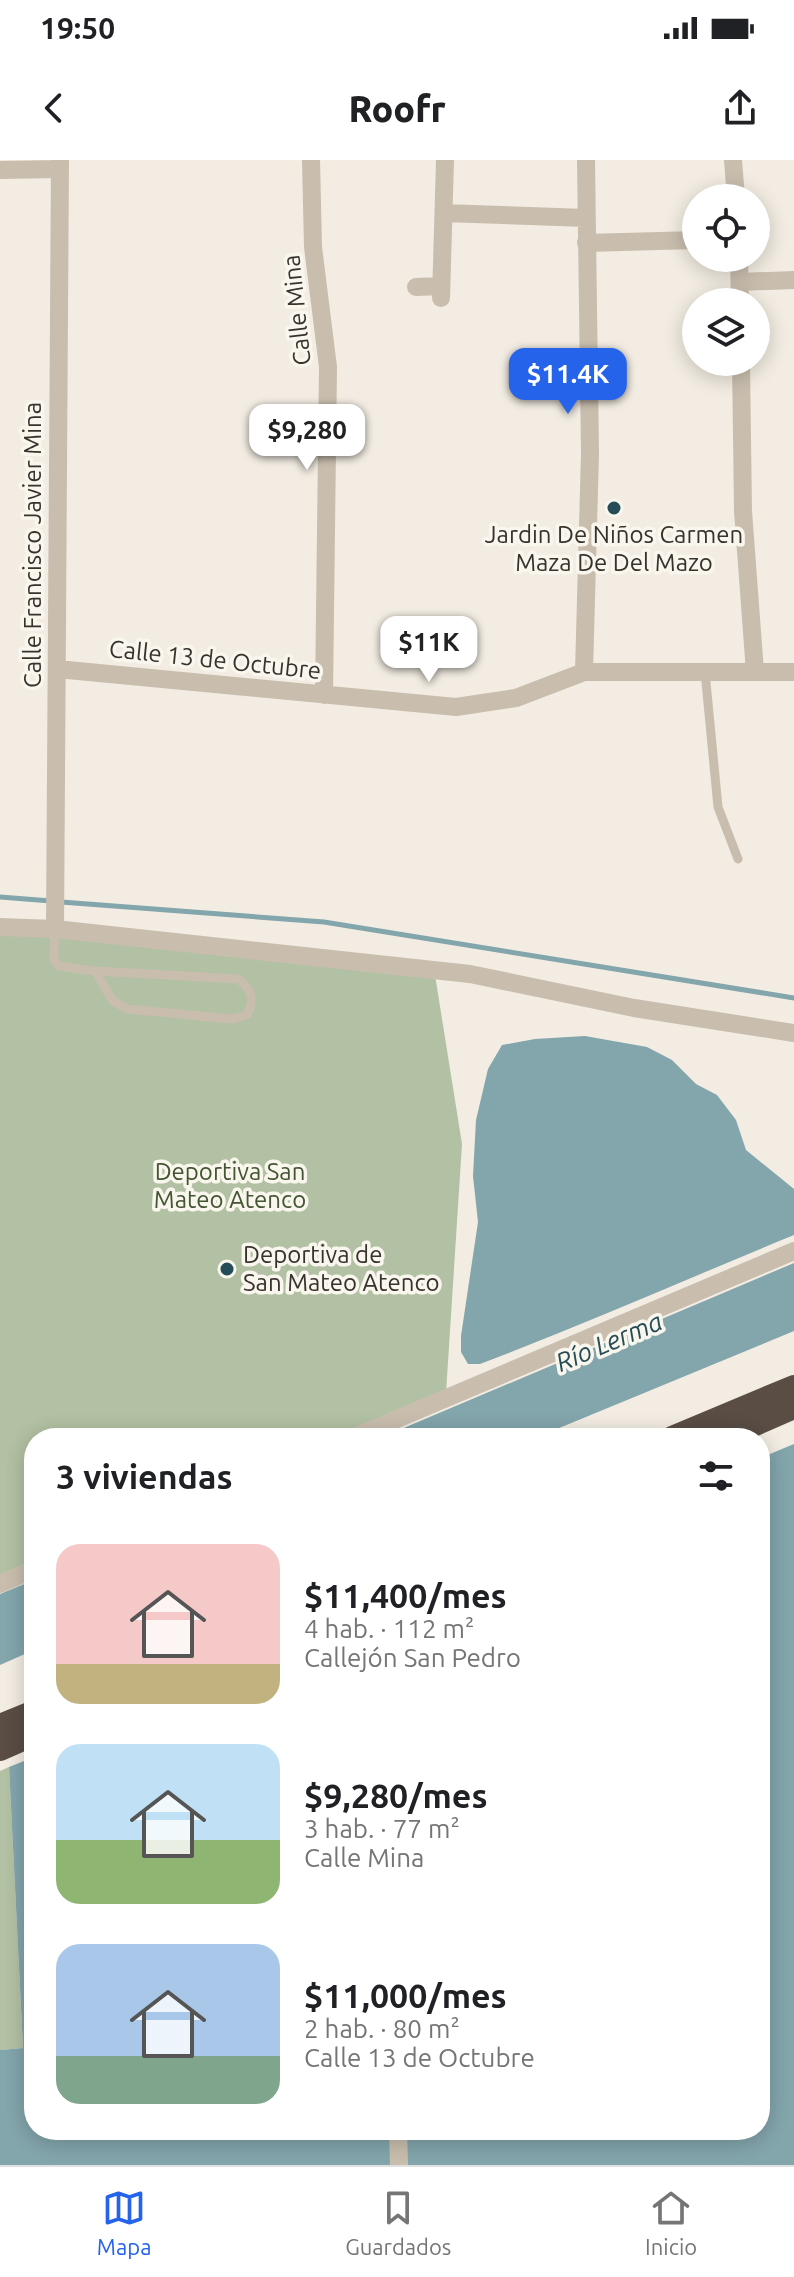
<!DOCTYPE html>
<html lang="es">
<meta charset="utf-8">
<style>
:root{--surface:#fff;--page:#f6f6f6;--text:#202124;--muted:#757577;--line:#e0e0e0;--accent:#2563eb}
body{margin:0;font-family:Ubuntu,sans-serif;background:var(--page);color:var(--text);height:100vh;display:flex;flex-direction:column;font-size:30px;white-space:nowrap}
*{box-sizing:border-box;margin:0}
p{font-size:26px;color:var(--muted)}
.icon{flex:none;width:44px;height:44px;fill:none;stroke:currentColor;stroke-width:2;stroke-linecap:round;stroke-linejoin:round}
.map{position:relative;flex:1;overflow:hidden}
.side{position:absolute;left:24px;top:1268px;width:746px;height:712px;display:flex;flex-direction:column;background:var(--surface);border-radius:32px;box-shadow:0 4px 20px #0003}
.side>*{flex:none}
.controls{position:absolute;left:682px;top:24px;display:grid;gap:16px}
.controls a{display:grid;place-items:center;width:88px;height:88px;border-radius:50%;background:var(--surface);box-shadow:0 4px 20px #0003;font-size:40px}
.price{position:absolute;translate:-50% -68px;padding:0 18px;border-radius:16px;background:#fff;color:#222;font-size:26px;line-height:52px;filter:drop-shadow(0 2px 4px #0008)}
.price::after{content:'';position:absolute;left:50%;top:48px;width:24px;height:18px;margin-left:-12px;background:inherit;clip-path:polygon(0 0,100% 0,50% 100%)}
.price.selected{background:var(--accent);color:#fff}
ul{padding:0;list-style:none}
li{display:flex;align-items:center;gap:24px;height:200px;padding:0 32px}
li span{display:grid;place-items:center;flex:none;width:224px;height:160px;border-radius:24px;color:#555}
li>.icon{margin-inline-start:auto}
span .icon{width:96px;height:96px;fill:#fffc;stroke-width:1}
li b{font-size:34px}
h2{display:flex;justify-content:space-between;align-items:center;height:96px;padding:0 32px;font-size:34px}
.status{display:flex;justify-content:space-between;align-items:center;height:56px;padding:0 40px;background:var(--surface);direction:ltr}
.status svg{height:22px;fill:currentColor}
header{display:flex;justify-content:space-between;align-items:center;height:104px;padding:0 32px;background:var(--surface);font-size:36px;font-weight:800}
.tab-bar{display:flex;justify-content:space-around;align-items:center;height:112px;border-top:2px solid var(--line);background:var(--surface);font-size:22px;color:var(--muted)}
.tab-bar a{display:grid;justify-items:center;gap:4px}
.tab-bar .selected{color:var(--accent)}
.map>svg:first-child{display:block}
.green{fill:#b2c0a3}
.water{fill:#83a5ac}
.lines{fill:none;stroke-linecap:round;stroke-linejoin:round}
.stream{stroke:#83a5ac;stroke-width:5}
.lane{stroke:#c9beae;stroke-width:9}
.street{stroke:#c9beae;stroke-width:18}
.highway{stroke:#594d44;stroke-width:24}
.poi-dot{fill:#254c57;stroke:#f9f6ee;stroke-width:3}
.labels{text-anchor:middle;stroke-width:7;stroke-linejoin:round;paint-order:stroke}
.street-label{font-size:24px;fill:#38322c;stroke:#f9f6ee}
.poi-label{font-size:24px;fill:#38322c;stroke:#f9f6ee}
.park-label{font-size:24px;fill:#435532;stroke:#f9f6ee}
.water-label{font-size:26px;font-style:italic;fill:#254c57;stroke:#f9f6ee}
</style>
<div class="status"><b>19:50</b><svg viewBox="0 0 49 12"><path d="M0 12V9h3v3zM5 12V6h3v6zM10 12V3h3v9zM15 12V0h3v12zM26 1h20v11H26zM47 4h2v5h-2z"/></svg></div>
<header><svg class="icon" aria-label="back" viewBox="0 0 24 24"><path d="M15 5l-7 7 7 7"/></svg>Roofr<svg class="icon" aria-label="share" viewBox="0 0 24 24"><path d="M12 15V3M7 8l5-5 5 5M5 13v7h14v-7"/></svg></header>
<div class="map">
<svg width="794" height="2005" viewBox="0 0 794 2005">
<rect width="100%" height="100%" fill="#f2ece2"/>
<path class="green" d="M0 771 435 815 462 984 446 1233 338 1278H34V1404L0 1418Z
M9 1607 23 1888 0 1890V1611Z"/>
<path class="water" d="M585 876 647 887 672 900 696 924 717 935 736 960 746 990 794 1029V1075C689 1118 586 1164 480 1204H468L461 1192V1176L478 1062 473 1016 476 960 488 909 502 885 535 879Z
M794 1103V1171L535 1278H380Z
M794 1284V2005H0V1890L23 1888 9 1607 34 1597V1970H760V1298Z
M34 1420V1490L0 1505V1434Z"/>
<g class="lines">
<path class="stream" d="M0 737 51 741
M61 742 324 762 794 838"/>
<path class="lane" d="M705 512 718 647 738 699
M55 769 54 800 59 806 95 811
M95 811 239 819C252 831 255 839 247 855L231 859 127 849 113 841Z"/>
<path class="street" d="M311 0 313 87 328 207 324 535
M733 0 736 38
M0 10 60 9
M444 53 586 58
M586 83 696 80
M739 98 740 142
M740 122 794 120
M416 127 441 126
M441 138 445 0
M741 202 743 351 755 512
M57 509 456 547 516 538 584 512H794
M584 512 590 293 586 0
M0 767 55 769 470 814 634 848 794 873
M55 769 60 0
M352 1278 794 1091
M0 1424 34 1409
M398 1970 399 2005"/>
<path class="highway" d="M672 1278 794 1227
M723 1278 794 1247
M0 1566 34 1552
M0 1589 34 1574"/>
</g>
<g class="poi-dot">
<circle cx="614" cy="348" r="8"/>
<circle cx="227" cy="1109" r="8"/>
</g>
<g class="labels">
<g class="street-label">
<text transform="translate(297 150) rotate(-96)" y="8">Calle Mina</text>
<text transform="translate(33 385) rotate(-90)" y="8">Calle Francisco Javier Mina</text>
<text transform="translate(215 500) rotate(6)" y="8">Calle 13 de Octubre</text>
</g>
<g class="poi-label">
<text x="614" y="383">Jardin De Niños Carmen<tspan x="614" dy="28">Maza De Del Mazo</tspan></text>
<text x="243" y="1103" text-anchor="start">Deportiva de<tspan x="243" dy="28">San Mateo Atenco</tspan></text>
</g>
<g class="park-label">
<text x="230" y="1020">Deportiva San<tspan x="230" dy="28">Mateo Atenco</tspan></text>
</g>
<g class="water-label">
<text transform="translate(609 1182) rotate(-23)" y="9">Río Lerma</text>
</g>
</g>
</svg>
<div class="controls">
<a><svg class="icon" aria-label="locate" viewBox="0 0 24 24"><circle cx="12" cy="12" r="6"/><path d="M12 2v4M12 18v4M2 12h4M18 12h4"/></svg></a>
<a><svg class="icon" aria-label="layers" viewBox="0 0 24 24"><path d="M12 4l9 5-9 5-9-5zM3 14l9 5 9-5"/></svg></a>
</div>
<b class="price selected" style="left:568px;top:256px">$11.4K</b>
<b class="price" style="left:307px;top:312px">$9,280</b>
<b class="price" style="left:429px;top:524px">$11K</b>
<section class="side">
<h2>3 viviendas<svg class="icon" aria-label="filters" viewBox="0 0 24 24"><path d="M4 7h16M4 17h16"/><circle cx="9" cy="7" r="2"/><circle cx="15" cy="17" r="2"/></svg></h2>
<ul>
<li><span style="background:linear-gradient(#f6c9c9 75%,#c2b280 0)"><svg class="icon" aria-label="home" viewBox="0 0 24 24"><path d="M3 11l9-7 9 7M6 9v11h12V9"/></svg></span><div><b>$11,400/mes</b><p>4 hab. · 112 m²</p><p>Callejón San Pedro</p></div></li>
<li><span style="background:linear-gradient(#bfe0f5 60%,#8fb573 0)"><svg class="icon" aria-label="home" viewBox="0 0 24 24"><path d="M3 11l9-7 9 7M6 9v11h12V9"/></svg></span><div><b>$9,280/mes</b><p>3 hab. · 77 m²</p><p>Calle Mina</p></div></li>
<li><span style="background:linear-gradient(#a9c7e8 70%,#7fa58c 0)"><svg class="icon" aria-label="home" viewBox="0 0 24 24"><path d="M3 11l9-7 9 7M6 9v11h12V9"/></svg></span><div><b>$11,000/mes</b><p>2 hab. · 80 m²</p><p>Calle 13 de Octubre</p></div></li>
</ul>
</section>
</div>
<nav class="tab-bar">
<a class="selected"><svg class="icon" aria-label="map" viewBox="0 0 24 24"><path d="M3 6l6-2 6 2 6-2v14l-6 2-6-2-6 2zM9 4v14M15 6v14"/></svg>Mapa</a>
<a><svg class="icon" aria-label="saved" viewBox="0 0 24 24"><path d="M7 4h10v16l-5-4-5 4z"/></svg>Guardados</a>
<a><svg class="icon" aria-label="home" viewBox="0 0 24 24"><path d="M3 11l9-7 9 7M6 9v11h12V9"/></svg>Inicio</a>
</nav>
